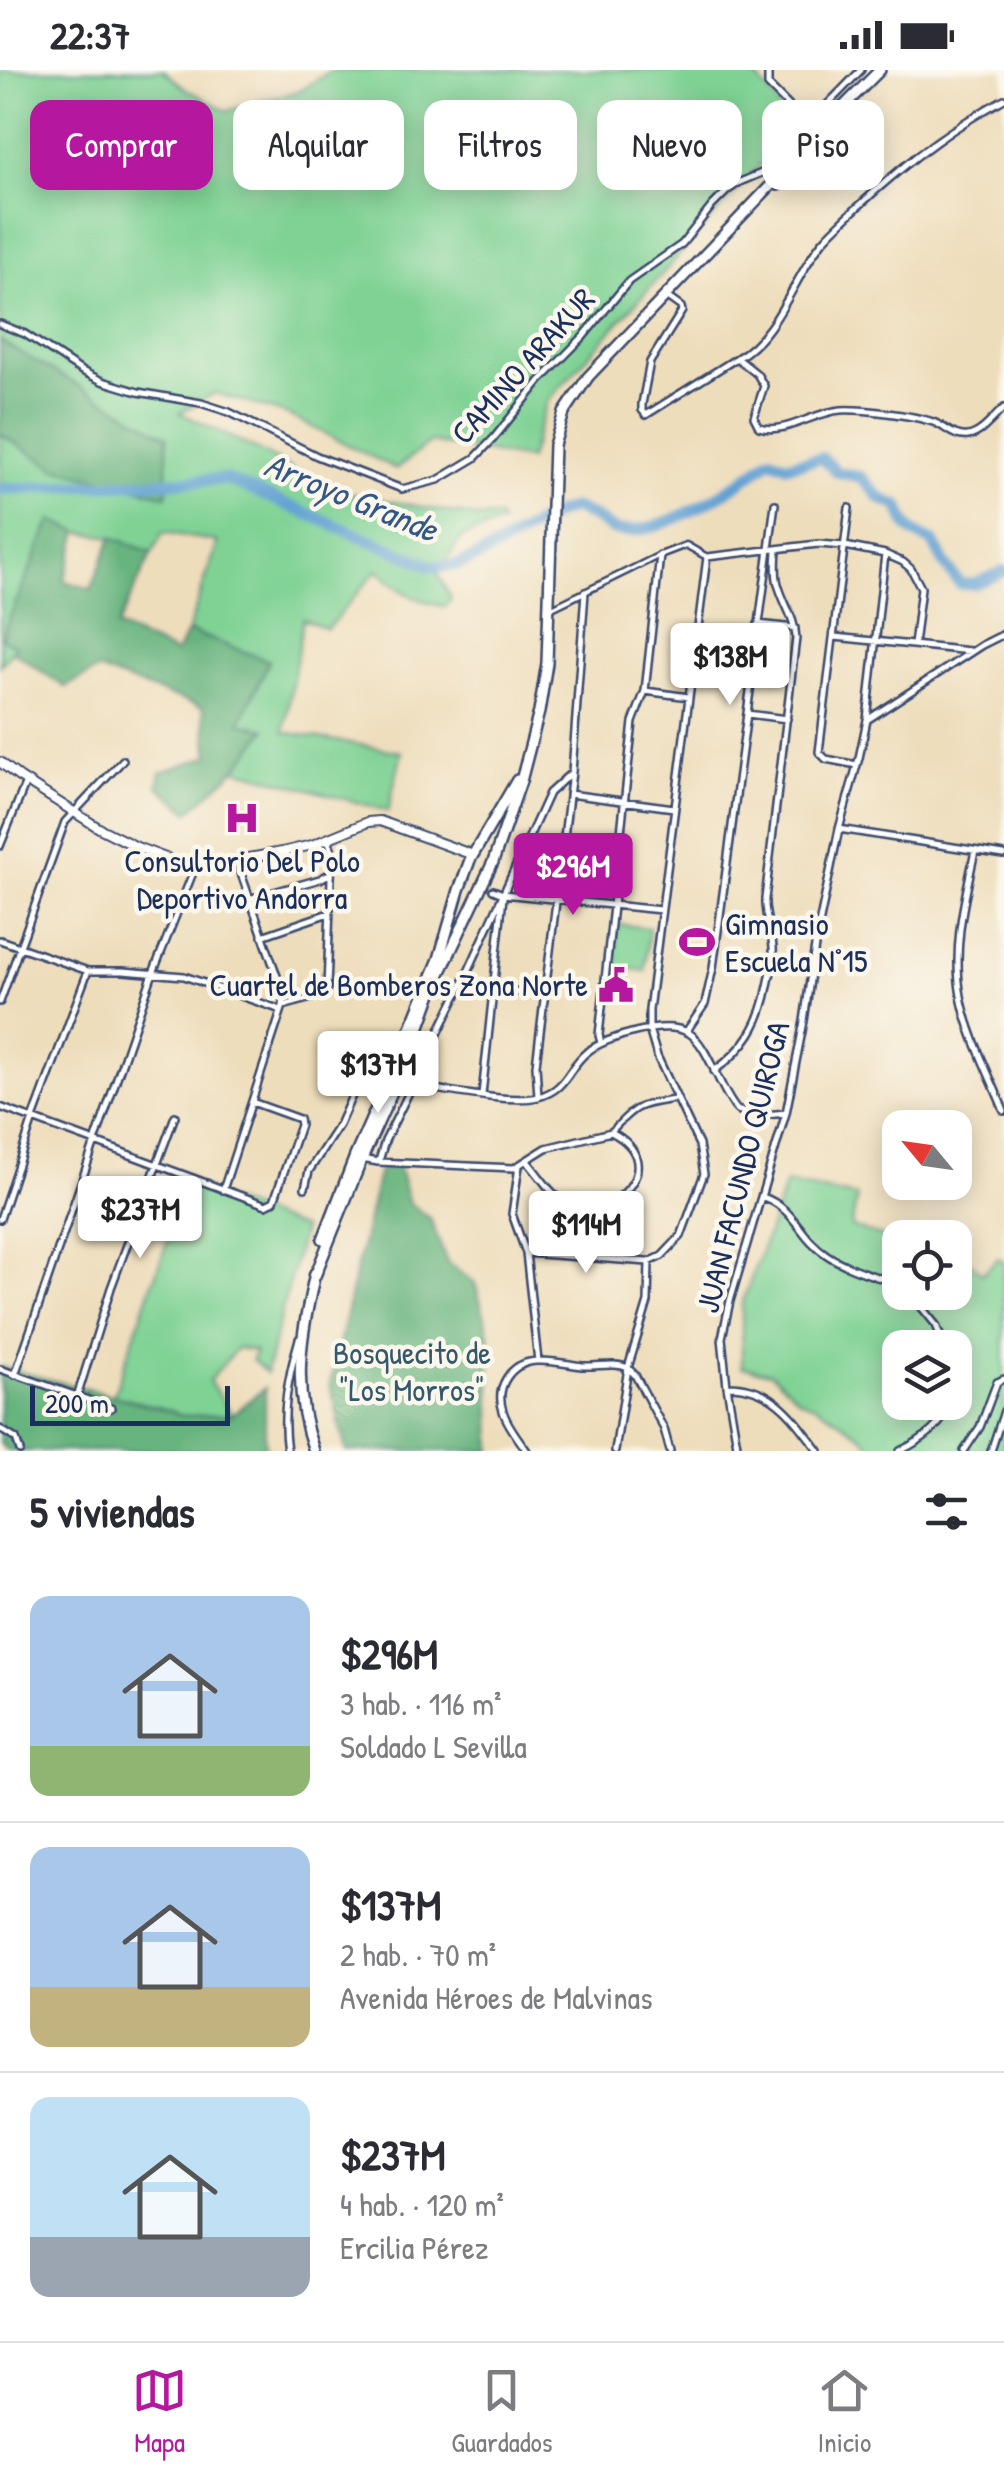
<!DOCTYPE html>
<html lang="es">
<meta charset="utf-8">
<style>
:root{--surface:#fff;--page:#f2f2f3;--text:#2b2b33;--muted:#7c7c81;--line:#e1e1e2;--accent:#b5179e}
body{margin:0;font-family:"Patrick Hand",sans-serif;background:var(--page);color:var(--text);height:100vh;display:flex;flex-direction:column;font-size:38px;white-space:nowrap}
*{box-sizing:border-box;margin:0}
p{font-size:32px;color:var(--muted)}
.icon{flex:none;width:55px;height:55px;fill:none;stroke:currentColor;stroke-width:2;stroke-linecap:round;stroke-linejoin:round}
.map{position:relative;height:1381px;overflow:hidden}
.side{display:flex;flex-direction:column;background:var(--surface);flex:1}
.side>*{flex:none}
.banner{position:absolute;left:30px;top:30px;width:945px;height:90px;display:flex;gap:20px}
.needle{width:65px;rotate:299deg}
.buttons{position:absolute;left:882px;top:1040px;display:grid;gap:20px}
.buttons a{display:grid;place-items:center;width:90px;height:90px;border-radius:20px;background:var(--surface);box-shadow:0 5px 25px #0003;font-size:50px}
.scale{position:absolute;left:30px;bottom:25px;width:200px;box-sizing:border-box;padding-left:10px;border:5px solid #1b2f5e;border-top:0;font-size:28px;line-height:35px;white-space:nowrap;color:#1b2f5e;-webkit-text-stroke:8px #fbf7ec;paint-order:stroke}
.price{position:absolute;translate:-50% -85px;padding:0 22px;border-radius:10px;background:#fff;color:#222;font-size:32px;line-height:65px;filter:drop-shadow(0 2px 5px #0008)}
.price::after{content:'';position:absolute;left:50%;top:60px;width:30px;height:22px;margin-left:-15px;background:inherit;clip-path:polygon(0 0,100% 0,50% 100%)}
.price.selected{background:var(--accent);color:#fff}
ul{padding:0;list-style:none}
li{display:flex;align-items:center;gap:30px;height:250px;padding:0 30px}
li+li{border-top:2px solid var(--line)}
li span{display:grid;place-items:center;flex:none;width:280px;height:200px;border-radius:20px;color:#555}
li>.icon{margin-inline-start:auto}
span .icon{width:120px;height:120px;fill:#fffc;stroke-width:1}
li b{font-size:42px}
h2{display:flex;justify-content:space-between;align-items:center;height:120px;padding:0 30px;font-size:42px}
.pill{padding:0 35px;border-radius:20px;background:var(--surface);box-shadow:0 5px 25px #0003;font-size:35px;line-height:90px}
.pill.selected{background:var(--accent);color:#fff}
.status{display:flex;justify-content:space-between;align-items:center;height:70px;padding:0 50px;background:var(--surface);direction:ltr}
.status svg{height:28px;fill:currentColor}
.menu{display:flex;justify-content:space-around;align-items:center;height:140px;border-top:2px solid var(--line);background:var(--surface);font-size:28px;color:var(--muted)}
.menu a{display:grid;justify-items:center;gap:5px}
.menu .selected{color:var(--accent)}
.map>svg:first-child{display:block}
.green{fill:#7fd294;stroke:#4d8079;stroke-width:2.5;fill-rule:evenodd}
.forest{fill:#67b47e;stroke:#41726e;stroke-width:2.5}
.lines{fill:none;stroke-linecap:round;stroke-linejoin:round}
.river{stroke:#60a0d2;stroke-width:12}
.pedestrian-casing{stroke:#3b496c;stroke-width:9}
.minor-casing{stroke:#3b496c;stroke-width:10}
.tertiary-casing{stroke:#3b496c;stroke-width:12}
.trunk-casing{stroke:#3b496c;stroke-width:14}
.pedestrian{stroke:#fff;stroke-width:4}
.minor{stroke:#fff;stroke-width:5}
.tertiary{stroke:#fff;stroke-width:8}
.trunk{stroke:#fff;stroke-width:9}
.labels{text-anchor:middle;stroke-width:9;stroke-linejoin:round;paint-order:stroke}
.street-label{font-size:32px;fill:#1b2f5e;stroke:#fbf7ec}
.poi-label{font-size:32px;fill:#1b2f5e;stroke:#fbf7ec}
.park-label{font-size:32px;fill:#34586c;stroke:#fbf7ec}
.water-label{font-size:35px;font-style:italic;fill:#335787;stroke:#fbf7ec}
</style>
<div class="status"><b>22:37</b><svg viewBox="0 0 49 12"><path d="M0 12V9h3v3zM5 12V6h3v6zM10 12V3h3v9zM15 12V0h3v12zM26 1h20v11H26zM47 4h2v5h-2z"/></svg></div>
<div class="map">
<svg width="1004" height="1381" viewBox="0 0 1004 1381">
<rect width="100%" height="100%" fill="#fbf7ec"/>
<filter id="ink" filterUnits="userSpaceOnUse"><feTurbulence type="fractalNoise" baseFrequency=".01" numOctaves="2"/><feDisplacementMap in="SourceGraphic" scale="20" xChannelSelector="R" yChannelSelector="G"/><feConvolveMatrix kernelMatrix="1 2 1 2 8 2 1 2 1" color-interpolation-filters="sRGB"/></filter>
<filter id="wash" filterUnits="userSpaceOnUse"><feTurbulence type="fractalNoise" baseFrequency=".0048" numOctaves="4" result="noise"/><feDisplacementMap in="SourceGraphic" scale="40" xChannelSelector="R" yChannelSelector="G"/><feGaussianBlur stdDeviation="2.25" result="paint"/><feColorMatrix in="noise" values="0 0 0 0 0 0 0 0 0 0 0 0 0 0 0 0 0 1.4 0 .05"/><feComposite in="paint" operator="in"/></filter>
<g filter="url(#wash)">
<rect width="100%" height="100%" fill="#edb"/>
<path class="green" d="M0 0H163L185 18 227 41 302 20 332 0H751L795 56 547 332 529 389 430 372 396 399 286 344 215 323 180 343 256 379 329 420 482 448 498 447 502 453 462 467 438 504 451 529 445 537C412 529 402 523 377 500L327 559 303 549 284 662 402 682 388 741 236 699 266 660 240 653 269 591 188 561 218 472 163 462 152 483 112 467 79 462 51 450 2 568 16 576 0 596V364L56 398 167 425V367L0 271Z
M617 854 649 858 645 901 613 896Z
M786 1113 857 1127 851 1157 900 1172V1222H955V1178L982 1204 998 1188 1004 1192V1381H873L865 1368 817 1336 799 1329 771 1303 742 1297V1234ZM900 1278H955V1332H900Z
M187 1115 303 1159 266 1303 252 1290 255 1281 237 1278 209 1311 233 1346H183L172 1341 113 1326Z"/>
<path class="forest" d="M0 271 167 366V426L56 398 0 364Z
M51 450 79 462 64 511 91 519 112 467 152 483 117 557 176 583 188 561 269 591 240 653 266 659 236 699 189 742 158 716 161 702 209 686 203 637 98 600 65 617 12 581 16 576 1 568Z
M398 1096 409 1133 430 1148 447 1193 475 1213 489 1262 492 1381H346L330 1315 379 1100Z
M0 1297 172 1341 183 1346 232 1345 265 1318V1381H7L0 1373Z"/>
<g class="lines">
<path class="river" d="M0 419 226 409 431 496C439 496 448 497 455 495 497 484 531 451 573 438 580 441 588 444 595 448 601 451 608 458 615 460 657 469 740 416 770 389L787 395 822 388 837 402 861 407 881 429 899 436C907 460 909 462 933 472L944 493 960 514H975L1004 501"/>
</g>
</g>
<g filter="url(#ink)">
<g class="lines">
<defs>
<path id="pedestrian" d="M550 539 660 485 686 475 707 487
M611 1062C637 1033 640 1035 677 1029"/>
<path id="minor" d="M768 0V15L808 55
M781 86 786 77 861 0
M667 227 681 237 682 241 650 292 642 334V340L646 345 737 288 757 304 764 316 754 347 759 357C786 365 813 342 841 340 862 339 912 345 933 352 945 356 954 368 968 366 982 364 993 347 1004 338
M0 254 25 264 80 300 102 311 138 322 201 333 229 342 317 386 402 419 438 410 475 388 494 368 540 311 583 267 629 211 682 174 712 136 727 121 740 112 771 99
M737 288C778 266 794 206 823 171 838 154 856 139 873 123 918 83 952 58 1004 29
M849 438 819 682 826 689 857 695
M758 554 795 558
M835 567 970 581
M645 621 689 627
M747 644 787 649
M867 650 982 575 1004 564
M569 724 674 738
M839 759 1004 785
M0 776 26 712
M975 781C965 828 952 877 961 926 968 964 990 1005 1004 1041
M493 820 503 824 661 840
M249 829 320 809 331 803
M262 866 329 843
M0 870 88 901H123L184 906 281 940
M462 915 522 923
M0 932 65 752 123 690
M283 936 322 925 327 919 332 781 328 769
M686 962 705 934 713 898 775 434
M601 973 599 965 633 652 645 621 660 485
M714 1001C745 979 761 954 768 916 771 903 774 890 773 877 771 860 764 846 765 829L796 568C795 548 783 533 778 514 775 503 776 492 777 481
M397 1010 409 1015C440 1019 510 1034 538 1027 568 1019 567 998 587 982 606 967 666 949 689 963 708 975 720 1021 737 1040L755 1046 786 1043
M482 1025 503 827
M538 1027 536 995 572 702 585 522
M0 1037 266 1135 274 1131 300 1055 299 1049 252 1032
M362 1089 378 1092 514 1098 546 1078 611 1062C675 1095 606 1155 571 1137 553 1128 540 1106 527 1091
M379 1091 385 1071 462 915 549 723 572 702
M519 1096 512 1144 526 1183 538 1291
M305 1118 309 1101 339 1055 355 1019 389 978 400 977
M223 1120 283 936 284 926 237 792
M763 1127C796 1139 799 1167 827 1185 848 1199 876 1206 900 1215
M0 1149 33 1049 88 901
M526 1183 648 1192
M909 1222 936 1255 945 1278
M628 1298 635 1305 664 1359 670 1381
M0 1299 111 1338
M15 1305 153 903 196 795
M727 1316C773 1315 794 1348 819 1381
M77 1327 111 1218 175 1046
M0 1359 16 1369 20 1381
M287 1381C281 1342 288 1307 299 1269
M527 1381C519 1369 507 1355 503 1341 495 1317 510 1293 536 1291 551 1290 567 1294 582 1296 598 1297 615 1292 628 1298
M615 1381 628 1298 648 1232 649 1192 662 1186 681 1166 704 1104 699 1075 657 986 649 959V940L707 487 818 474 845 476 885 484 903 492 911 499 921 518 914 575
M738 1381 727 1316 722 1268 730 1231 786 1043 804 951 816 869 839 759 859 688 867 650 885 484
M900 1381C924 1369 941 1357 952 1332
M964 1381 980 1357 997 1312 1004 1309
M991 1381 1004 1341"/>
<path id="tertiary" d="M0 692 19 707 99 758 139 778 179 793 215 794 282 782 312 775 368 752 380 751 473 785"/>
<path id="trunk" d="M787 85 799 89 801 97 792 110 778 115 772 112 770 102 776 91Z
M798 88 801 79 880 0
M323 1169 355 1086 403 977 439 889 459 820 470 790 517 710
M315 1206 362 1089 414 973 436 912 493 792 521 711 539 642 547 593 554 375 564 343 588 307 773 113
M314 1381C291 1318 301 1267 315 1203"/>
</defs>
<use href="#pedestrian" class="pedestrian-casing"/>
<use href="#minor" class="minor-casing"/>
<use href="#tertiary" class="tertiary-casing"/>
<use href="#trunk" class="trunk-casing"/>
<use href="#pedestrian" class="pedestrian"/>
<use href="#minor" class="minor"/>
<use href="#tertiary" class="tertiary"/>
<use href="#trunk" class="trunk"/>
</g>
</g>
<defs>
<symbol id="hospital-bare" viewBox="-9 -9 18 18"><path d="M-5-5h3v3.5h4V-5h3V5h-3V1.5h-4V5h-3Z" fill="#b5179e" stroke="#fbf7ec" stroke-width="2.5" paint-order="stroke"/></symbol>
<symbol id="stadium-bare" viewBox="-9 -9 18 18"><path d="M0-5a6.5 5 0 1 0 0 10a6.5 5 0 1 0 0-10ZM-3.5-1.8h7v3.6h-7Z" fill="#b5179e" stroke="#fbf7ec" stroke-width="2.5" paint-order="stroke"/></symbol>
<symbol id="civic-bare" viewBox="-9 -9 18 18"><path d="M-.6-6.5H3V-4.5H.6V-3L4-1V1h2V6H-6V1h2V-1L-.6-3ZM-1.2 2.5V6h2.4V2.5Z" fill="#b5179e" stroke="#fbf7ec" stroke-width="2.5" paint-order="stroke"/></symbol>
</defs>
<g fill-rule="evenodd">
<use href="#hospital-bare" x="217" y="723" width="50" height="50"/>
<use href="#stadium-bare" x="672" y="847" width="50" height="50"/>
<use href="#civic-bare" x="591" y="890" width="50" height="50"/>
</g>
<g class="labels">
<g class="street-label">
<text transform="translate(523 296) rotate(-48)" y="11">CAMINO ARAKUR</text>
<text transform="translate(743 1097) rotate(-76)" y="11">JUAN FACUNDO QUIROGA</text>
</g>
<g class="poi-label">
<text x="242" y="802">Consultorio Del Polo<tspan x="242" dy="37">Deportivo Andorra</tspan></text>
<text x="725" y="865" text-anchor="start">Gimnasio<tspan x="725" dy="37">Escuela N°15</tspan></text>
<text x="588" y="926" text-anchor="end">Cuartel de Bomberos Zona Norte</text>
</g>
<g class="park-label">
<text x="412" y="1294">Bosquecito de<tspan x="412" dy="37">"Los Morros"</tspan></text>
</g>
<g class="water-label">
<text transform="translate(351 427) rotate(22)" y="12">Arroyo Grande</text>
</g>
</g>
</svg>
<div class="buttons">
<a><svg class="needle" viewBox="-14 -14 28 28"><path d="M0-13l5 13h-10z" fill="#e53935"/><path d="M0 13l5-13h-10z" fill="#7c7c81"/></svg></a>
<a><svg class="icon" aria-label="locate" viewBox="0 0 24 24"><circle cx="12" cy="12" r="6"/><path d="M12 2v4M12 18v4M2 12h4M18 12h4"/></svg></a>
<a><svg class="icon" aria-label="layers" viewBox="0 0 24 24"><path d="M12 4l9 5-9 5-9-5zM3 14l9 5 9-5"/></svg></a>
</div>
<div class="scale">200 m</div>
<b class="price" style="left:730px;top:638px">$138M</b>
<b class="price selected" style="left:573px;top:848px">$296M</b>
<b class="price" style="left:378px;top:1046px">$137M</b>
<b class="price" style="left:140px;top:1191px">$237M</b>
<b class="price" style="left:586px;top:1206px">$114M</b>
<div class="banner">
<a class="pill selected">Comprar</a>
<a class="pill">Alquilar</a>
<a class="pill">Filtros</a>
<a class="pill">Nuevo</a>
<a class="pill">Piso</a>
</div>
</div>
<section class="side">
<h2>5 viviendas<svg class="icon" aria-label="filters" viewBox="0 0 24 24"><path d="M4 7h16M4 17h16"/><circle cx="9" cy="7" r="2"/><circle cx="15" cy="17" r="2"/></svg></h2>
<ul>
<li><span style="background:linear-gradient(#a9c7e8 75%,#8fb573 0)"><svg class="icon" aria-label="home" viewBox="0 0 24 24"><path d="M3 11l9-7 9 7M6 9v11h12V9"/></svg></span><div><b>$296M</b><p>3 hab. · 116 m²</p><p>Soldado L Sevilla</p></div></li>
<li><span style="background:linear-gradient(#a9c7e8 70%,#c2b280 0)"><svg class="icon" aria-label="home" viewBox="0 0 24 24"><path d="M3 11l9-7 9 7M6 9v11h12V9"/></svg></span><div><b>$137M</b><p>2 hab. · 70 m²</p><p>Avenida Héroes de Malvinas</p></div></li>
<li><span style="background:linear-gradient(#bfe0f5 70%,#9aa5b1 0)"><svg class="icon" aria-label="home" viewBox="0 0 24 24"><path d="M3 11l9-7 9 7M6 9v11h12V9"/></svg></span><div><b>$237M</b><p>4 hab. · 120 m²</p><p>Ercilia Pérez</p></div></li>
</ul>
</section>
<nav class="menu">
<a class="selected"><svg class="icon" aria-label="map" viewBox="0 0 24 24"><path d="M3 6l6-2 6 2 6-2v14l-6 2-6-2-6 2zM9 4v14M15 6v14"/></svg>Mapa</a>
<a><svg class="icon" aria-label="saved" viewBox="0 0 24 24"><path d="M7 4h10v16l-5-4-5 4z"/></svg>Guardados</a>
<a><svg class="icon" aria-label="home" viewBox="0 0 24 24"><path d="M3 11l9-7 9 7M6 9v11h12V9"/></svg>Inicio</a>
</nav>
